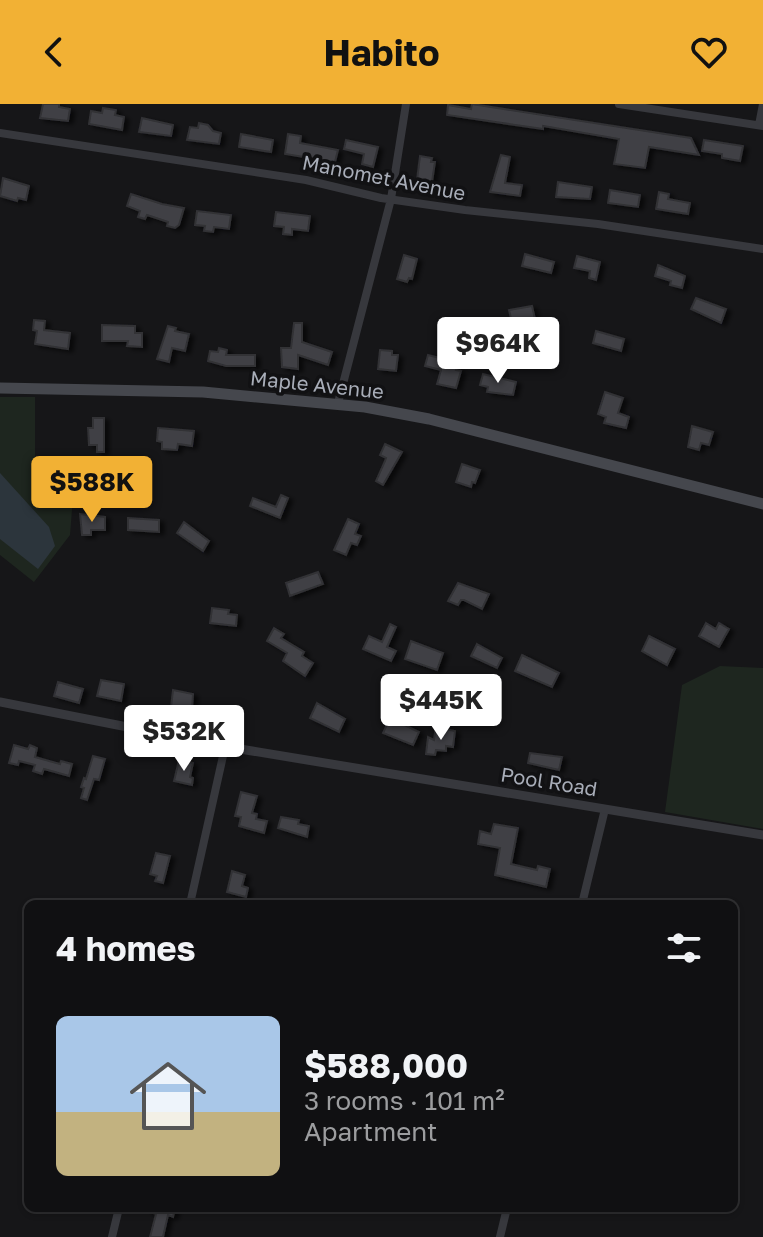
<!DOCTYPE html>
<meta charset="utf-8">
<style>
:root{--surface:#101012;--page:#19191b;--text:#f1f3f6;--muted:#9c9d9f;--line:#303032;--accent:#f2b134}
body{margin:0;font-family:"Golos Text",sans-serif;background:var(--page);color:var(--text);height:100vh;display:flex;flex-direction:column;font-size:30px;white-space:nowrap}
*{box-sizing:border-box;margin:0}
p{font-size:26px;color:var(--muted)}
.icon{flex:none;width:44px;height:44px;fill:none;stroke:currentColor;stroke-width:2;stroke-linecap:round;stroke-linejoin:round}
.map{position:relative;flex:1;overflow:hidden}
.details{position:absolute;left:24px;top:796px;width:714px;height:312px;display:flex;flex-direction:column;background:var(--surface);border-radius:12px;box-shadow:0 2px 6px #0004,0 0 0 2px var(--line)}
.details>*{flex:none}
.price{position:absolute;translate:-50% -68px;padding:0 18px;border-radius:8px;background:#fff;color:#222;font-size:26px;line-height:52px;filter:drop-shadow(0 2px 4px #0008)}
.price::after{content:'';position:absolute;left:50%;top:48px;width:24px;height:18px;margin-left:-12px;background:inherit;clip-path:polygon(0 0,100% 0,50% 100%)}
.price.active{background:var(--accent);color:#111}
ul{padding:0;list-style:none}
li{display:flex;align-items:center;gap:24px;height:200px;padding:0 32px}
li span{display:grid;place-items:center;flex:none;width:224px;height:160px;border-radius:12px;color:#555}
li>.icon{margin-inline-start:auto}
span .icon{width:96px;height:96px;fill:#fffc;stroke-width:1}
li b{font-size:34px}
h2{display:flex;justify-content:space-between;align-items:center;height:96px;padding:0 32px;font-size:34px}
header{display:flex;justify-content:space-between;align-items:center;height:104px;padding:0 32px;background:var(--accent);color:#111;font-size:36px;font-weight:700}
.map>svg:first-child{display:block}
.green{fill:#1e261f}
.water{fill:#2c353c}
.building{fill:#404145;stroke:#303034;stroke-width:2;filter:url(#shadow)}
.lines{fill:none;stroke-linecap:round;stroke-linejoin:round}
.minor{stroke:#37383d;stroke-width:8}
.tertiary{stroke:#37383d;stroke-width:9}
.secondary{stroke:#45474d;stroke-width:11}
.labels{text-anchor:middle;stroke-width:7;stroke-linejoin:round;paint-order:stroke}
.street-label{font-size:20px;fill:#a8adb8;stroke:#111113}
</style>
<header><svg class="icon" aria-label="back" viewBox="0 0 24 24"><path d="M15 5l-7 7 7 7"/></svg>Habito<svg class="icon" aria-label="heart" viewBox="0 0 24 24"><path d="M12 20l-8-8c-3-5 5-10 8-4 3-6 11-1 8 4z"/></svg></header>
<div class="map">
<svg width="763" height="1133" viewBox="0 0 763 1133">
<defs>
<filter id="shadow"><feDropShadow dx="4.5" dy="2.5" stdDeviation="2" flood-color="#0009"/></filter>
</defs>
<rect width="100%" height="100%" fill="#161618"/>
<path class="green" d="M0 293H35V371L74 380 70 431 34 478 0 451Z
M720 562 763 564V725L665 708 682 581Z"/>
<path class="water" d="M0 369 49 423 55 442 38 465 0 435Z"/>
<path class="building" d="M43 0H59V3L70 5 68 17 40 14Z
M472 0 691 34 699 51 649 43 645 64 614 60 619 35 543 22V25L447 11 448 1 471 5Z
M103 4 116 6 115 11 124 13 122 26 89 20 91 7 102 9Z
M142 14 173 21 171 32 139 28Z
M199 19 208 21 213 27 221 29 219 40 187 36 190 23 198 24Z
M241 30 273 36 271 48 239 43Z
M288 30 301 32 300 39 338 46 335 58 285 50Z
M346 36 378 43 373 63 362 60 364 50 344 45Z
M704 36 743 42 740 57 722 54V50L702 47Z
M501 51 510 53 505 79 522 81 520 92 490 88Z
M420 52 432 54 431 58H435L432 78 417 76Z
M3 74 29 82 26 96 18 94 17 97 0 92Z
M558 78 592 83 590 95 556 93Z
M610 86 640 91 638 103 608 99Z
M659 88 669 90 668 95 690 99 688 110 656 105Z
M131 90 162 100 184 104 179 121 175 124 167 122 168 118 147 111 145 115 138 113 140 107 127 102Z
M197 107 231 111 229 125 214 123 213 128 204 127 205 122 195 121Z
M276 108 310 112 308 127 292 125V131L283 130 284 123 274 122Z
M525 150 554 158 551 169 522 162Z
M404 151 417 155 412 175 409 174 407 178 397 175Z
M577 152 600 158 596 176 589 174 590 167 574 164Z
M658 161 685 172 682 184 670 181 671 177 655 172Z
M696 194 726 205 721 219 691 205Z
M532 202 535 215 512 219 509 206Z
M34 216 45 217 44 226 70 229 68 245 35 240 37 227 33 226Z
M294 219H302V238L332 248 328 261 298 251V265L282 263 281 244H291Z
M102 221 135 222V229H142V243L127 242 128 237H102Z
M168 222 176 224 175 227 189 230 185 247 172 244 169 258 157 255Z
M596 227 624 235 621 247 593 239Z
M219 244 227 246 226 251H255V262H226L208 257 210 247 218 248Z
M380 246 392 247V251H398L396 267 378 265Z
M428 251 448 256 447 260 457 263 456 266 461 267 456 284 437 280 441 266 425 262Z
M483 270 516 278 513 291 487 288 488 283 480 281Z
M605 288 623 294 618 309 629 313 626 324 604 319 606 313 598 310Z
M93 314H104V348H97V341H89L88 324H93Z
M692 322 713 328 709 341 701 339 699 346 688 343Z
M158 324 194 327 192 342 178 340 177 346 162 345V338L157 337Z
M385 340 402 348 383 381 376 377 385 357 386 354 380 351Z
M462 360 480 366 475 379 472 378 471 383 456 378Z
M281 391 288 394 280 414 250 402 253 394 276 403Z
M80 410 105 413V426H91V431H82Z
M128 414 159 416V428L128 426Z
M348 415 359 420 355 430 361 432 357 441 351 439 346 451 334 446Z
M184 418 209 437 203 447 177 429Z
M318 468 323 480 290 492 286 479Z
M458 479 489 490 482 505 464 496H461L458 501 448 497Z
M212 504 229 506 228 510 237 511 236 522 210 519Z
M706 519 716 525 719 519 729 525 719 543 699 532Z
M390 520 396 523 387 543 396 547 391 557 363 545 369 532 382 538Z
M274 524 284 530 281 534 304 548 302 552 313 559 305 572 283 557 287 549 267 537Z
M649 532 675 545 667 561 642 547Z
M411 537 443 549 437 566 405 555Z
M477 540 502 554 497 564 471 552Z
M522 551 559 569 552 583 515 567Z
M101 576 124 580 121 597 97 592Z
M58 578 83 585 79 599 54 592Z
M173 586 193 590 192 606 171 603Z
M317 599 345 615 339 628 310 614Z
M390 614 419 628 413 641 383 629Z
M445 625 455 627 453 643 446 642V647L436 646 435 651 426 650 428 633 434 636 435 628 444 630Z
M14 641 28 645 30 641 37 644 35 653 60 660 61 657 72 660 69 672 44 665 42 670 33 667 35 661 19 657 18 661 9 659Z
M530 649 562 653 559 666 528 659Z
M93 652 105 655 99 676 94 675 87 696 81 694 84 684 81 683 84 674 86 675Z
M179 656 193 659 190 673 193 674 192 681 174 677Z
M241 688 257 692 252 709 257 710 256 715 267 717 264 729 239 722 241 713 235 712Z
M281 713 299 716 298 720 309 722 307 733 278 724Z
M494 720 518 724 511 760 537 766 538 762 550 765 546 783 495 771 500 744 478 740 480 727 491 730Z
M156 749 170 752 163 779 155 777 157 772 150 770Z
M232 767 245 771 242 782 248 784 246 793 227 788Z
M149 1104 175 1105 173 1113 168 1111 163 1133H150L156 1110 149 1107Z"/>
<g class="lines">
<path class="minor" d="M619 0 763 22
M759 21 763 0
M0 29 306 76 381 94 465 106 598 120 763 145
M338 299 391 95 406 0
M190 800 225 643
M582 800 605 705
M112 1133 119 1104
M500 1133 507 1104"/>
<path class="tertiary" d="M0 598 234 644 763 731"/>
<path class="secondary" d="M0 284 203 288 365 303 429 315 763 400"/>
</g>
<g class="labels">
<g class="street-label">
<text transform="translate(384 74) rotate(11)" y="7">Manomet Avenue</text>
<text transform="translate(317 281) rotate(6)" y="7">Maple Avenue</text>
<text transform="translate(549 678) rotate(9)" y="7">Pool Road</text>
</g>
</g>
</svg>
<b class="price" style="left:498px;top:281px">$964K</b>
<b class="price active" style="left:92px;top:420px">$588K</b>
<b class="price" style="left:441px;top:638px">$445K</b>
<b class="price" style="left:184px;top:669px">$532K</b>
<section class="details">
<h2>4 homes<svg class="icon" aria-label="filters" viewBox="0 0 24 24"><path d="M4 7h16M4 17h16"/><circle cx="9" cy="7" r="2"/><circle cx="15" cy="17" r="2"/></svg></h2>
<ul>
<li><span style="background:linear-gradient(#a9c7e8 60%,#c2b280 0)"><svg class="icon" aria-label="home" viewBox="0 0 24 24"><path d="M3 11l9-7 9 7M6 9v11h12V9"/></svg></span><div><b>$588,000</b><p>3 rooms · 101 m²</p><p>Apartment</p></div></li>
</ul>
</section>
</div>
